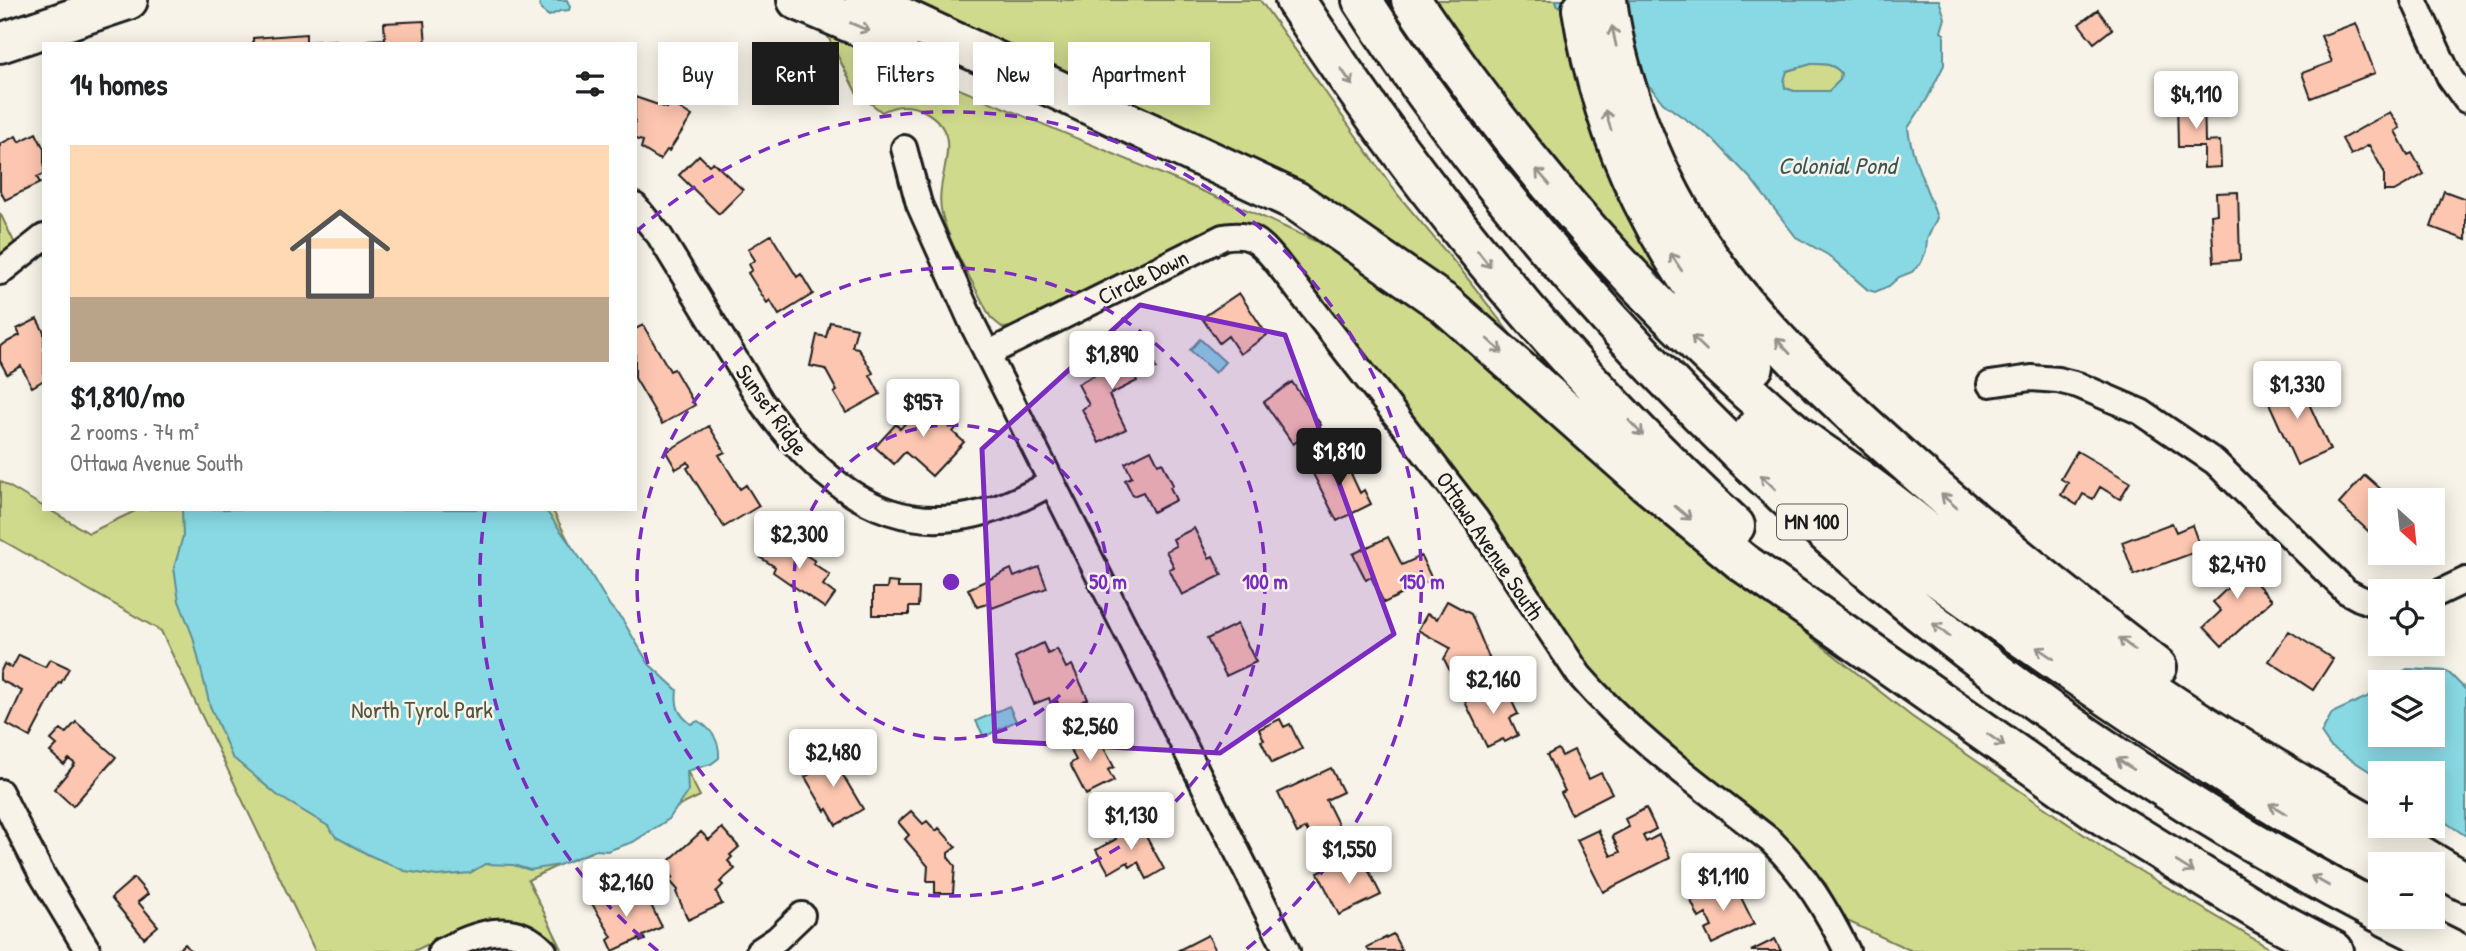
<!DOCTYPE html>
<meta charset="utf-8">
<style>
:root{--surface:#fff;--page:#f2f2f2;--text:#202124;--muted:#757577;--line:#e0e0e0;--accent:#1c1c1c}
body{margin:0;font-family:"Patrick Hand",sans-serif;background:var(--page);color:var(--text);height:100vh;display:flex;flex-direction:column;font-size:26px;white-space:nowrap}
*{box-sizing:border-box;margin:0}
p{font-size:23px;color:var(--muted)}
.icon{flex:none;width:38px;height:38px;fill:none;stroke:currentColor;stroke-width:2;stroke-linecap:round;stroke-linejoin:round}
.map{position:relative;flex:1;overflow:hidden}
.drawer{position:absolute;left:42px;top:42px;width:595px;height:469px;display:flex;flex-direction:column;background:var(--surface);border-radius:0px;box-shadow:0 4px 18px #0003}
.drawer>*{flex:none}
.top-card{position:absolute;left:658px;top:42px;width:665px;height:63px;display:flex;gap:14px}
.needle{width:46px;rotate:153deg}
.fabs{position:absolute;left:2368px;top:488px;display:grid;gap:14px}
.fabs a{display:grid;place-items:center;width:77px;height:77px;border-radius:0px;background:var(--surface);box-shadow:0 4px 18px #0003;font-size:35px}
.price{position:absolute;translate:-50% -60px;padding:0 16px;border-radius:7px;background:#fff;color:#222;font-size:23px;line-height:46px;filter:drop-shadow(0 2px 4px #0008)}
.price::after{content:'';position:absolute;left:50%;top:42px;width:21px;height:16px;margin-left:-10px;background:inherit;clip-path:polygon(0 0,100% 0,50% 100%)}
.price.current{background:var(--accent);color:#fff}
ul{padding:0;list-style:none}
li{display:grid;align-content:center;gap:14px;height:371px;padding:0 28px}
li+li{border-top:2px solid var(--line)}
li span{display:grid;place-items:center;height:217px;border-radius:0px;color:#555}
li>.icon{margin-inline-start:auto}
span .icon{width:126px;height:126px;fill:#fffc;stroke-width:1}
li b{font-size:30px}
h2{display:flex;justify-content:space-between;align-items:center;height:84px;padding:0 28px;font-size:30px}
.tag{padding:0 24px;border-radius:0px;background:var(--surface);box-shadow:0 4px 18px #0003;font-size:24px;line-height:63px}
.tag.current{background:var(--accent);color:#fff}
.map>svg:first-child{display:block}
.green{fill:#cfda8d;stroke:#767b54;stroke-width:2}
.water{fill:#88d9e4;stroke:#5d8d94;stroke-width:2;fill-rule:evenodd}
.building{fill:#fdc6b0;stroke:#1c1c1c;stroke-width:2}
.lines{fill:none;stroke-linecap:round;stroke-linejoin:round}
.minor-casing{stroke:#1c1c1c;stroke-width:30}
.motorway-casing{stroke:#1c1c1c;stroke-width:44}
.minor{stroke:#f7f3e8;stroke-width:24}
.motorway{stroke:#f7f3e8;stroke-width:38}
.oneway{stroke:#94928c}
.marked{fill:#7b2cbf;fill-opacity:0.2;stroke:#7b2cbf;stroke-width:5;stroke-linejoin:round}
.ring{fill:none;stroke:#7b2cbf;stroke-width:3.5;stroke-dasharray:12 9}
.labels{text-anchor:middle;stroke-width:5;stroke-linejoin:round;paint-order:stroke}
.shield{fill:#f7f3e8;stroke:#5e5c59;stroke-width:2}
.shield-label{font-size:21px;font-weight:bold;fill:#1c1c1c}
.street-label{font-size:23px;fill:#1c1c1c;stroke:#f7f3e8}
.park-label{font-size:23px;fill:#52553e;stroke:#f7f3e8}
.water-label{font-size:24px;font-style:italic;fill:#3c5558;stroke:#f7f3e8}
.centre{fill:#7b2cbf;stroke:#f7f3e8;stroke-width:3.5}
.ring-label{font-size:21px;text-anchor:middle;font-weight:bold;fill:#7b2cbf;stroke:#f7f3e8;stroke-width:5;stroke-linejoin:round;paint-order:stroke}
</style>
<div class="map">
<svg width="2466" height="951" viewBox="0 0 2466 951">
<rect width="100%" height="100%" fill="#f7f3e8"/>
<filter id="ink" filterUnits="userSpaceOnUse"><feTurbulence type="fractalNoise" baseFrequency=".0143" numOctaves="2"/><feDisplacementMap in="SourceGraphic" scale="14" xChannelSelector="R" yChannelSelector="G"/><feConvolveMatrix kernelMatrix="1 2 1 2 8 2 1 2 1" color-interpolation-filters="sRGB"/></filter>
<g filter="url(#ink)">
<path class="green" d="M894 0H1260L1398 195 1461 270 1519 345 1449 294Z
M1431 0H1556L1558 6 1572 11 1674 285 1670 288 1592 205 1506 102Z
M826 33 1252 212 1315 241 1361 268 1457 335 1796 625 1911 716 2115 856 2274 951H1912L1845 920 1826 884 1787 841 1642 724 1599 683 1265 233C1252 223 1238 221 1222 225L1012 327 1003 328 991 318 985 307C971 278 950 246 942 214 932 176 970 136 924 111 910 104 895 105 882 112L856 92Z
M1811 64C1823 64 1833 63 1841 73L1840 80 1829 91H1794L1785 88 1783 81 1787 71Z
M0 213 16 246 0 259Z
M0 481 44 507V509H48L89 533 139 509H552L700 796 528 880 563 951 552 938 532 925 521 920 496 918 468 925 414 951H315L161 631 0 539Z"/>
<path class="water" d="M539 0H567L570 7 569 10 560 11 549 16 541 10Z
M1556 0H1939L1945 18 1941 32 1944 34V65L1927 99 1908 128C1912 159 1927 188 1937 218L1927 239 1926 251 1921 263 1912 272 1899 277 1889 286 1875 292 1868 290 1828 255 1796 237 1751 179 1713 139 1663 103 1651 88 1572 11 1558 6ZM1811 64C1823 64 1833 63 1841 73L1840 80 1829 91H1794L1785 88 1784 81 1787 71Z
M1200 339 1225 362 1215 373 1190 350Z
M182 509H545L587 568 610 606 622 619 649 664 677 690C675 706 678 714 691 724L698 721C712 729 720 742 719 758L711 764 687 771 688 791 669 819 633 842 607 851 596 850 559 865 530 870 513 865 485 864 470 873 437 876 405 871 369 855 336 837 328 826 277 795 232 757 210 706 193 637 179 601 174 568 183 536Z
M2407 669 2447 671 2466 690V836L2433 814 2432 774H2380V778L2330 746 2321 733 2332 713 2367 697 2380 688V735H2432V682H2387Z
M1009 706 1016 721 984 737 976 721Z"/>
<path class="building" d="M2098 10 2112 29 2094 43 2079 24Z
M424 21 426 44H369V40L385 39 384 23Z
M2356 23 2375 73 2311 98 2302 73 2332 62 2321 36Z
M306 34V42L336 40V44H253V38Z
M635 97 667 108 670 102 692 116 669 151 667 150 660 160 641 148 643 141 635 139Z
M2204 98 2205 142 2220 141 2221 167 2204 168V147H2178L2177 99Z
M2390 112 2400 128 2395 131 2408 155 2412 153 2424 174 2394 191H2384V172L2369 145 2351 155 2342 139Z
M36 133 44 149V174L37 177 40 183 5 200 0 190V144L16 136 19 142Z
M699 155 709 165 713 162 743 190 719 214 679 175Z
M2444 191 2466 199V240L2431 227Z
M2238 192 2240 260 2214 262 2211 215 2217 214 2216 193Z
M771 235 797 277 801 274 813 294 779 315 770 300 767 303 748 273 752 270 749 264 755 260 748 249Z
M1239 293 1267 335 1240 354 1228 336 1219 343 1202 318Z
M37 319 44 332V380L32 387 21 366 7 374 0 361V346L20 335 17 329Z
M830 322 857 328 852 347 858 348 873 373 870 375 880 394 846 413 834 393 837 391 825 369 810 366 817 335 826 337Z
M643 325 670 371 674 369 695 405 662 424 635 378V329Z
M1144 346 1156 368 1136 378 1137 381 1109 395 1126 429 1099 443 1082 409 1089 405 1078 384 1095 375 1093 371Z
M2297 377 2330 450 2297 465 2264 392Z
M1292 382 1321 425 1293 444 1264 402Z
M924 403 936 414 942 408 959 424 953 432 964 442 932 476 905 452 894 464 875 447 896 424 900 429Z
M709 426 725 452 719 455 740 489 746 485 759 506 724 527 687 468 690 466 688 462 676 469 666 452Z
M1151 450 1158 464 1162 462 1173 485 1170 487 1176 500 1153 512 1143 492 1133 496 1125 480 1132 477 1125 463Z
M2077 451 2130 482 2120 499 2100 487 2093 499 2083 494 2077 505 2061 495 2068 483 2061 479Z
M1332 455 1339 469 1347 465 1360 493 1364 490 1371 504 1337 521 1309 466Z
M2365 475 2393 500H2380V542L2339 504Z
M2172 523 2176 532 2192 525 2201 550 2134 575 2122 542Z
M1194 528 1209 558 1213 556 1222 575 1182 595 1169 569 1174 567 1166 551 1176 546 1173 539Z
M776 536 815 561 813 563 830 575 823 585 835 594 825 608 773 572 775 567 761 558Z
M1388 537 1402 565 1421 556 1432 579 1384 603 1371 577 1366 580 1353 554Z
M2239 554 2261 578 2256 583 2272 600 2222 646 2204 627 2221 611 2213 602 2232 584 2220 571Z
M1039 567 1047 588 992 608 990 603 977 607 968 589 1011 569 1014 577Z
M888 582 898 583V588H919L918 607H909V615H873V588H887Z
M1447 601 1471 614 1490 660 1453 677 1444 659 1450 648 1418 630 1427 614 1437 619Z
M1237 624 1256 662 1226 676 1207 639Z
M2289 631 2333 659 2313 690 2269 661Z
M1043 643 1048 654 1057 649 1066 668 1072 665 1088 699 1061 711 1057 701 1051 704 1049 698 1034 704 1015 657Z
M19 655 45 667 50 659 69 668 61 683 59 682 30 737 7 724 22 691 0 680V673L4 664 12 668Z
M1495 687 1499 696 1507 691 1518 714 1510 718 1518 735 1505 742 1503 739 1487 747 1465 702Z
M1280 719 1284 727 1290 724 1302 749 1272 763 1261 741 1264 740 1259 729Z
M76 722 116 757 73 806 54 789 75 764 69 759 64 765 50 752 57 745 51 740 61 729 66 733Z
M1089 730 1098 748 1103 746 1114 767 1108 770 1114 781 1086 795 1070 764 1076 760 1066 742Z
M1558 749 1562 756 1574 750 1589 779 1601 773 1612 793 1571 814 1561 793 1565 791 1547 755Z
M828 750 863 809 836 825 827 809 825 811 805 777 818 769 812 759Z
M1331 768 1343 792 1326 800 1342 832 1314 845 1306 828 1297 833 1278 793Z
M1646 808 1656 829 1643 836 1646 842 1659 835 1670 858 1603 892 1577 840 1598 830 1611 856 1620 852 1612 836 1629 827 1625 819Z
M911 811 923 824 927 821 936 831 939 828 956 847 948 853V857L955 866 953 893H935V881H927L928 866 905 839 909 835 898 822Z
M1138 822 1164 869 1147 879 1138 862 1130 867 1128 862 1109 873 1096 850 1116 839 1114 835Z
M722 828 739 847 730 855 732 857 728 861 735 869 720 882 723 885 716 892 722 904 688 920 676 892 678 890 669 880 673 877 663 866 701 832 709 840Z
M1343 861 1348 871 1365 863 1381 895 1339 915 1318 873Z
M134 878 148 894 138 902 158 926 144 938 111 898Z
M1723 885 1728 896 1738 891 1754 924 1712 944 1705 930 1712 927 1706 914 1699 918 1691 901Z
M617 891 623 903 631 899 633 902 646 895 662 927 643 936 645 940 640 942 639 939 613 951 608 940 612 937 588 897 596 893 600 900Z
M1393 934 1402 951H1369L1367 947Z
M1208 935 1216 951H1177Z
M1775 939 1781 951H1751Z
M185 944 191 951H176Z"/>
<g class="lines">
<defs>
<path id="minor" d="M2414 0 2450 78 2466 100
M904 148 919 204 974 327 1287 951
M635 206 659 235 762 403C843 513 926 557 1052 482
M0 272 44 237
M987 354 1223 237C1250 232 1258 240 1275 260L1476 519 1579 675C1634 739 1705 789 1771 841 1806 876 1825 907 1847 951
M1990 384 2031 378 2058 380 2078 385 2141 412 2215 462 2346 591 2359 598 2380 606
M2432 596 2466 580
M0 792 41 873 88 951
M441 951C477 934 512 917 544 951
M759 951 777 939 802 915"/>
<path id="motorway" d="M797 0 898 43
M865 0 1296 201 1445 304 1647 483 1741 561 2104 816 2264 914 2334 951
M1295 0C1420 191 1566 371 1735 526
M1362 0C1434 113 1519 219 1609 318 1833 565 2084 758 2380 913
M1411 0C1519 161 1656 317 1805 441 1823 455 1844 467 1862 481 1883 496 1903 512 1923 528 2060 633 2202 729 2352 814 2391 836 2427 861 2466 882
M1607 0C1619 94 1664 200 1722 275 1771 340 1831 395 1891 449 1976 526 2066 597 2157 667
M1582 9C1604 149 1662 259 1754 366
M0 43 128 0
M1754 430C1855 522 1966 599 2079 677 2177 744 2275 810 2380 866
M2387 917 2455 951"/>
</defs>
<use href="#minor" class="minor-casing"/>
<use href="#motorway" class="motorway-casing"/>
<use href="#minor" class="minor"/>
<use href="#motorway" class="motorway"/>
</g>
<defs><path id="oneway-shaft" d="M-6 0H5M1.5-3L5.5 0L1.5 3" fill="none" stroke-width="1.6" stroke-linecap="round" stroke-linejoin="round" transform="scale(1.75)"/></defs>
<g class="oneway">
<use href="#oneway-shaft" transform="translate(860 27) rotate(23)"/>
<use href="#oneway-shaft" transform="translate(1614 36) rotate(-102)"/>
<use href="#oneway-shaft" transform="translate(1347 77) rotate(55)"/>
<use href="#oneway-shaft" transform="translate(1608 120) rotate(-107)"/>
<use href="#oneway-shaft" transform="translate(1543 177) rotate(-131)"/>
<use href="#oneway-shaft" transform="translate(1484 259) rotate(52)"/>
<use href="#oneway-shaft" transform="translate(1676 262) rotate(-123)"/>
<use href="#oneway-shaft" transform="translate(1699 343) rotate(-136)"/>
<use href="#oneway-shaft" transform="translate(1495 346) rotate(42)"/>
<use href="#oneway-shaft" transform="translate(1783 346) rotate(-133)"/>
<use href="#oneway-shaft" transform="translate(1636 428) rotate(47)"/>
<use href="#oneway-shaft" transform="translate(1768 482) rotate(-136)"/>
<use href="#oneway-shaft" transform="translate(1949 501) rotate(-139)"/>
<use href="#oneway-shaft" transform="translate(1683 513) rotate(40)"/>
<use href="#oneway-shaft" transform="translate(1941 630) rotate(-141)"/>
<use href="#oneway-shaft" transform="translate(2127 644) rotate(-142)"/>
<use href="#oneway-shaft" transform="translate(2045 653) rotate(-146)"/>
<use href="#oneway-shaft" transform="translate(1996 740) rotate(36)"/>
<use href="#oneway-shaft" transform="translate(2125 764) rotate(-148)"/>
<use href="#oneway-shaft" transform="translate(2278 809) rotate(-149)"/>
<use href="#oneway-shaft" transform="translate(2185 867) rotate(32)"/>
<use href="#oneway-shaft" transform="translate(2320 881) rotate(-151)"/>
</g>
</g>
<path class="marked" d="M1140 305 1285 335 1394 634 1220 753 995 741 982 449Z"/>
<g class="ring">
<circle cx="951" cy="582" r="157"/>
<circle cx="951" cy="582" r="314"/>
<path d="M658 951A471 471 0 0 1 485 512M636 232A471 471 0 1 1 1244 951"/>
</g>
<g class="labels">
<rect class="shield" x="1777" y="504.5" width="70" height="35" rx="5"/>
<g class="shield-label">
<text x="1812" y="529">MN 100</text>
</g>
<g class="street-label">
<text transform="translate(1143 277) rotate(-26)" y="8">Circle Down</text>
<text transform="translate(772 410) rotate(54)" y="8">Sunset Ridge</text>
<text transform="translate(1490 546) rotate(56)" y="8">Ottawa Avenue South</text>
</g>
<g class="park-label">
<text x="422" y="718">North Tyrol Park</text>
</g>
<g class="water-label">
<text x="1837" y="174">Colonial Pond</text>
</g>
</g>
<circle cx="951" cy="582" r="10" class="centre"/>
<g class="ring-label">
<text x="1108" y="589">50 m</text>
<text x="1265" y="589">100 m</text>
<text x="1422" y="589">150 m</text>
</g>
</svg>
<div class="fabs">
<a><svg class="needle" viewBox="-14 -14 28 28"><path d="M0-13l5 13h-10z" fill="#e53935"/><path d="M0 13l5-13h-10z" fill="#757577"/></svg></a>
<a><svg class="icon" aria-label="locate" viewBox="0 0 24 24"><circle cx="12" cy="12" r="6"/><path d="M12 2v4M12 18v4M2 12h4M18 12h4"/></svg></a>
<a><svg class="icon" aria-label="layers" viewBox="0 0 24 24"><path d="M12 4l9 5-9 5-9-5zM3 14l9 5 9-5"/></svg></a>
<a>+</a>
<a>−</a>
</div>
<b class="price" style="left:2196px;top:131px">$4,110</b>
<b class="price" style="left:1112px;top:391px">$1,890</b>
<b class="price" style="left:2297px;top:421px">$1,330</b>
<b class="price" style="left:923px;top:439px">$957</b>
<b class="price current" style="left:1339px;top:488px">$1,810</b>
<b class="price" style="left:799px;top:571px">$2,300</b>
<b class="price" style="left:2237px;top:601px">$2,470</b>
<b class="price" style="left:1493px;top:716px">$2,160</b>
<b class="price" style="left:1090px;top:763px">$2,560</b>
<b class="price" style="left:833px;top:789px">$2,480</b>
<b class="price" style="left:1131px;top:852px">$1,130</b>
<b class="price" style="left:1349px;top:886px">$1,550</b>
<b class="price" style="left:1723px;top:913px">$1,110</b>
<b class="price" style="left:626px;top:919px">$2,160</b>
<div class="top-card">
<a class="tag">Buy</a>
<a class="tag current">Rent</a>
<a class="tag">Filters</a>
<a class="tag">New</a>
<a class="tag">Apartment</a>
</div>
<section class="drawer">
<h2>14 homes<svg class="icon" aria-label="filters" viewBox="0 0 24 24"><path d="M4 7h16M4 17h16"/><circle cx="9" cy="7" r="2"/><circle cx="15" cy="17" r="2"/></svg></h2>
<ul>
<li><span style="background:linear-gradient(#ffd9b3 70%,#b9a48a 0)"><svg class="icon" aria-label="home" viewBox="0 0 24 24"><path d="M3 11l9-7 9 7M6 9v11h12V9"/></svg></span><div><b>$1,810/mo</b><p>2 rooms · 74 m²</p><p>Ottawa Avenue South</p></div></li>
</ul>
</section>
</div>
